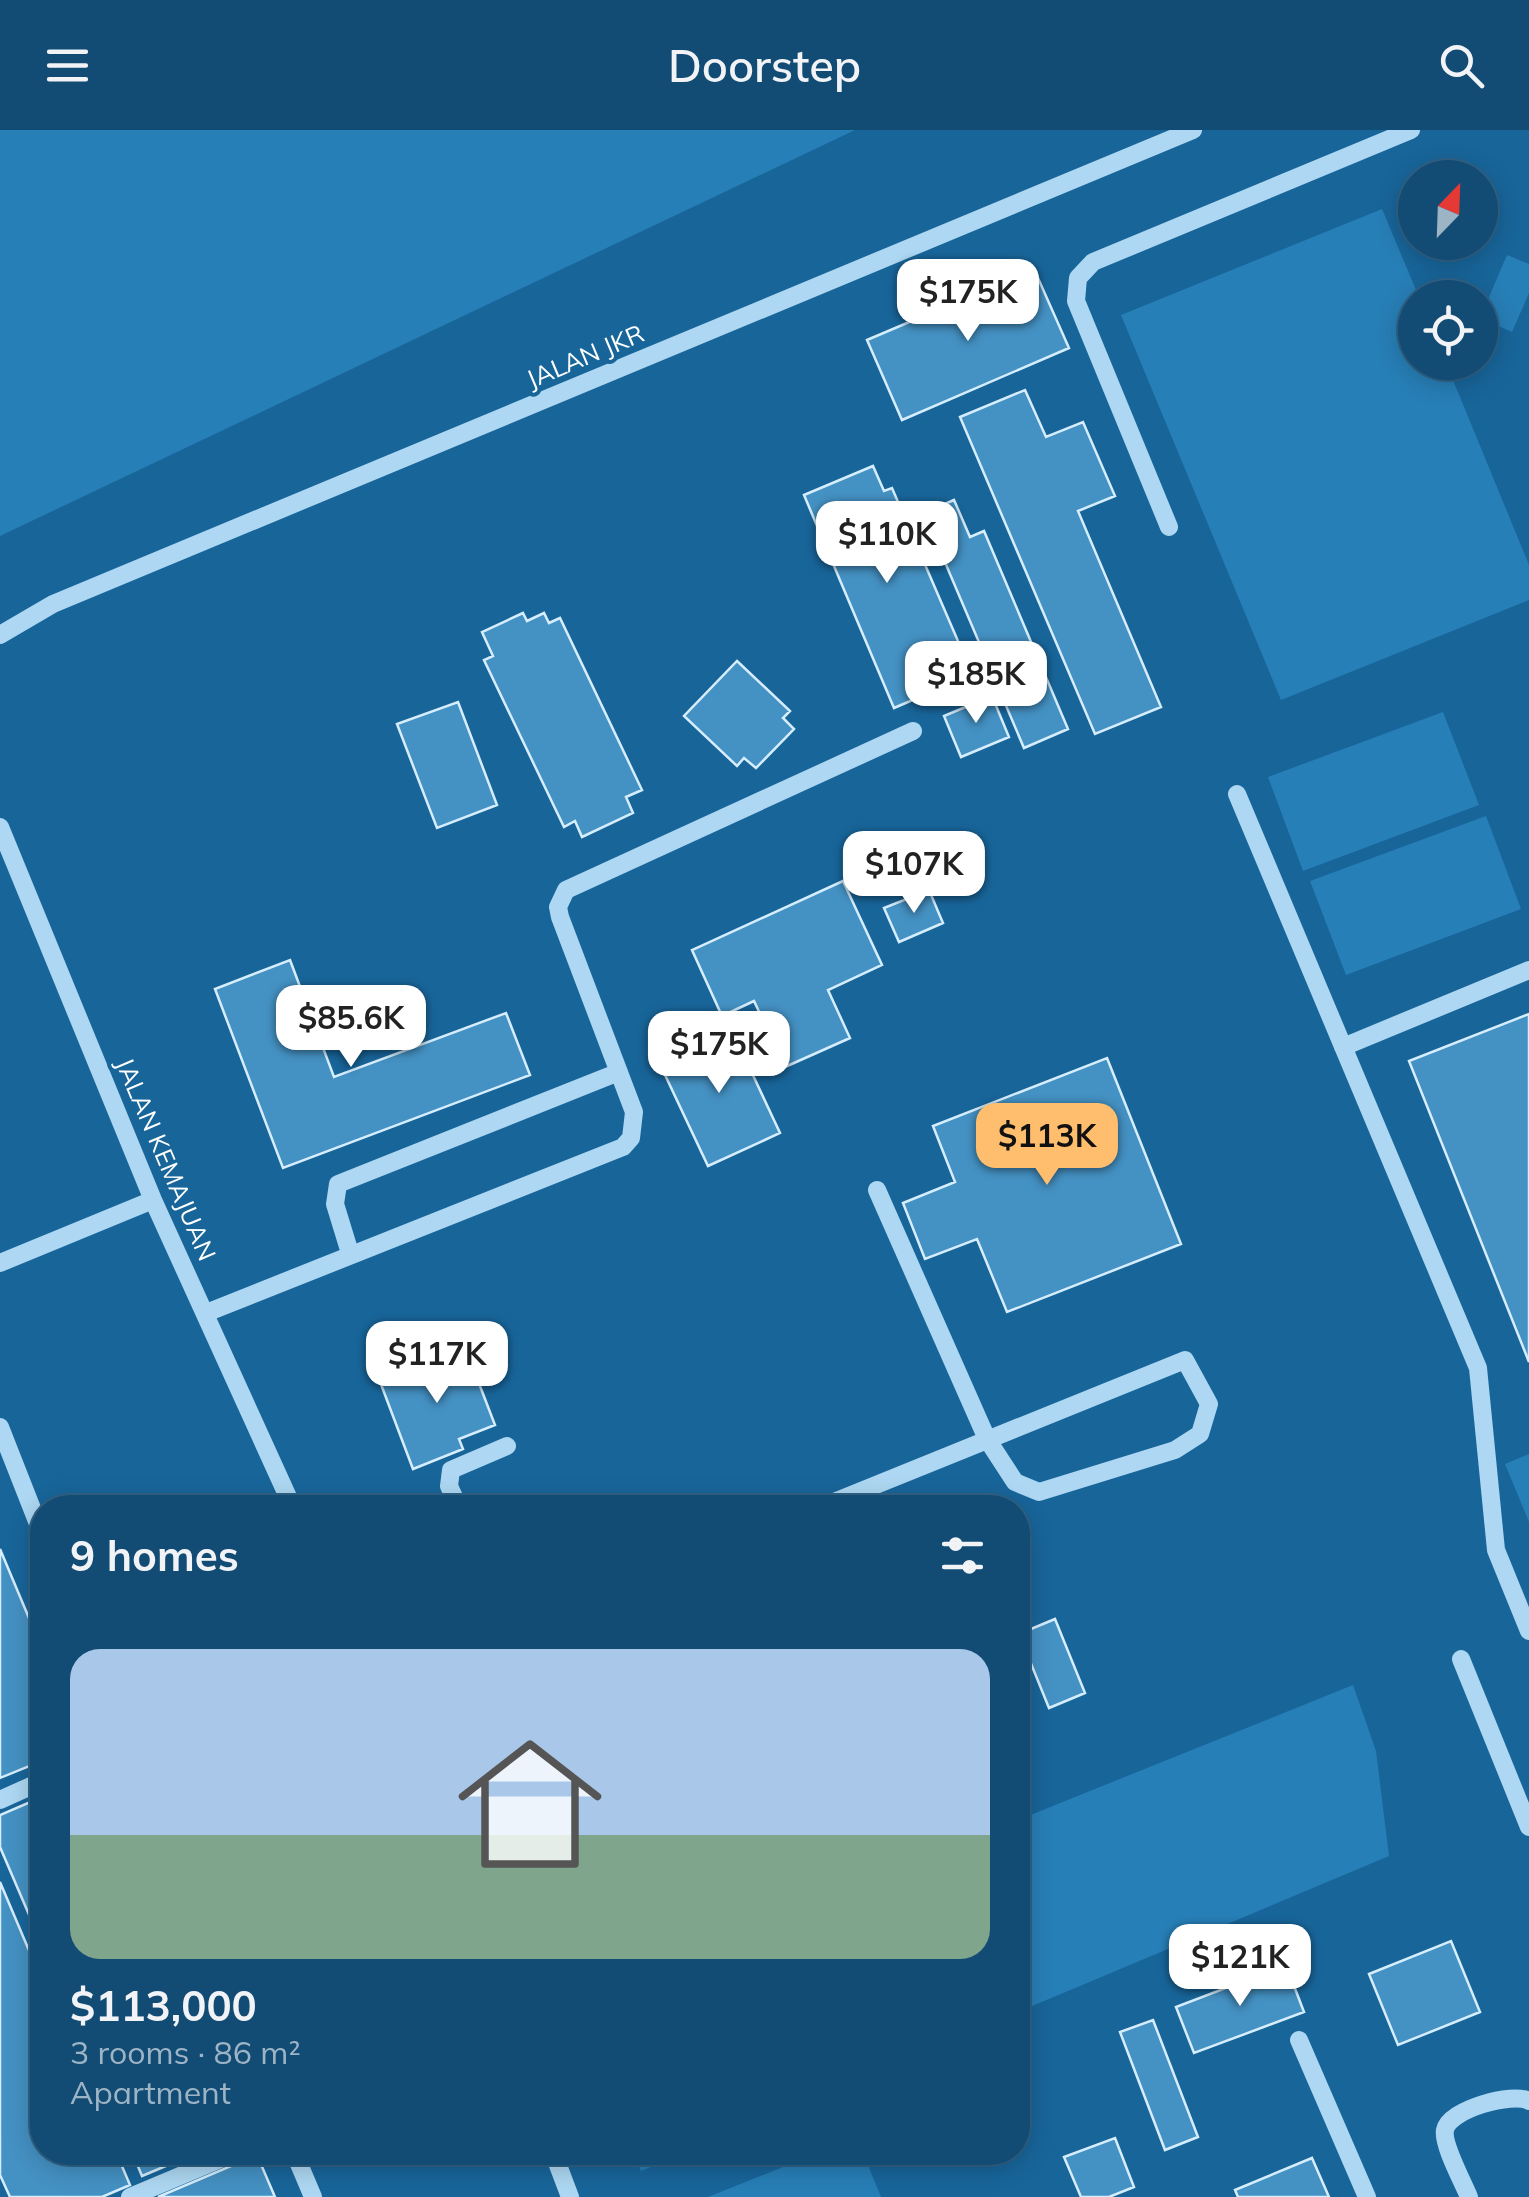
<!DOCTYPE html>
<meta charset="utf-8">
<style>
:root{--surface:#124c74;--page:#1f567c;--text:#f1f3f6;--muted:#9cb4c5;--line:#316386;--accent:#ffbe6e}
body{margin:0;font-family:Mulish,sans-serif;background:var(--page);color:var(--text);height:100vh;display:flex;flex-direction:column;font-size:38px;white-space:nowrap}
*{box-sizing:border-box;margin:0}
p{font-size:32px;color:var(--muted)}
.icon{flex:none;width:55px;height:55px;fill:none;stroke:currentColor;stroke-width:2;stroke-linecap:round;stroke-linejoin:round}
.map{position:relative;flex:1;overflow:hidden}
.drawer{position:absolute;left:30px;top:1365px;width:1000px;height:670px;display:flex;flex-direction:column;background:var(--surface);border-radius:40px;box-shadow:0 5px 25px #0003,0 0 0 2px var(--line)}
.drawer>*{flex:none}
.needle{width:65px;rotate:23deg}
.buttons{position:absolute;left:1398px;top:30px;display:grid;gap:20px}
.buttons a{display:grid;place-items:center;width:100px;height:100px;border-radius:50%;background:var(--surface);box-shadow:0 5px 25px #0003,0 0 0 2px var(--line);font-size:50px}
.price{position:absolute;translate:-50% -85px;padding:0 22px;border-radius:20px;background:#fff;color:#222;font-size:32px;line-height:65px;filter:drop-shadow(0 2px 5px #0008)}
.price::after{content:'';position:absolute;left:50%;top:60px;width:30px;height:22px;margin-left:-15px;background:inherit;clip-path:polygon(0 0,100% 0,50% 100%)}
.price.active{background:var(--accent);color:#111}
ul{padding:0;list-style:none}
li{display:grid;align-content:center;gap:20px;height:530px;padding:0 40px}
li span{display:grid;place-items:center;height:310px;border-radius:30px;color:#555}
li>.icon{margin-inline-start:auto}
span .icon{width:180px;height:180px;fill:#fffc;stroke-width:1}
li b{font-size:42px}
h2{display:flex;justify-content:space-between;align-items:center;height:120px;padding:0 40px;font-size:42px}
header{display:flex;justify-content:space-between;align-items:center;height:130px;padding:0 40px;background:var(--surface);font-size:45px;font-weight:600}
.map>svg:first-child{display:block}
.green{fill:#277fb7}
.building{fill:#4491c3;stroke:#d5edfc;stroke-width:2.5}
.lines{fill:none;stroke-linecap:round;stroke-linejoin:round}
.minor{stroke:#add7f2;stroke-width:18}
.labels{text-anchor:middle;stroke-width:8;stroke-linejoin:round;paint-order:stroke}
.street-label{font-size:25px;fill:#fff;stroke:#18659a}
</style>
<header><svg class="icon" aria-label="menu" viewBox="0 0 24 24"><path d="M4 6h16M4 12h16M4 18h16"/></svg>Doorstep<svg class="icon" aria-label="search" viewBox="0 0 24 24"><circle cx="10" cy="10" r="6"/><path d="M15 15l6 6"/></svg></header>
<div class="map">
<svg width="1529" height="2067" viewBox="0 0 1529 2067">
<rect width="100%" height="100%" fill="#18659a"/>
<path class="green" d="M0 0H855L0 406Z
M1382 79 1419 167 1415 168V232L1446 233 1529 435V470L1281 570 1121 185Z
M1507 125 1529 134V163L1512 202 1480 188Z
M1443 582 1479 675 1303 741 1268 647Z
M1486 686 1521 779 1346 845 1310 751Z
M1529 1324V1392L1505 1334Z
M1353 1555 1376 1621 1389 1726 1018 1882V1690Z
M633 2023H685L641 2041Z
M818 2023H863L881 2067H708Z"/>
<path class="building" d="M1034 139 1069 218 902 290 867 210Z
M1025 260 1046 307 1083 292 1115 366 1078 381 1161 577 1095 604 960 287Z
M873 336 884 361 892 358 961 518 953 521 964 548 894 578 804 365Z
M954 370 970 407 984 401 1068 599 1024 618 924 383Z
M523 483 527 491 544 483 549 493 560 488 642 660 626 667 633 683 582 707 575 691 564 697 484 530 493 526 482 502Z
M737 531 790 581 783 588 794 599 756 638 744 628 737 636 684 586Z
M992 566 1009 607 961 627 944 586Z
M458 572 497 675 437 698 397 594Z
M843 751 882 835 828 860 850 908 785 937 754 871 722 886 692 820Z
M929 760 943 793 899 812 884 778Z
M290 830 334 947 506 883 530 945 283 1038 215 859Z
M1529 884V1232L1409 931Z
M730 896 780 1003 708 1036 658 930Z
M1107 928 1181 1114 1007 1182 977 1109 925 1129 903 1073 955 1052 933 996Z
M465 1217 495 1295 459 1309 463 1319 413 1339 379 1249Z
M0 1419 42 1519V1631L0 1648Z
M1055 1489 1085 1563 1049 1578 1019 1504Z
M42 1667V1815L0 1717V1685Z
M0 1752 42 1851V2022H116L130 2055 102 2067H10L0 2045Z
M1451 1811 1480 1882 1398 1915 1369 1844Z
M1286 1835 1304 1882 1194 1923 1176 1877Z
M1153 1890 1198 2007 1165 2020 1120 1902Z
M1115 2008 1134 2057 1109 2067H1081L1064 2027Z
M132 2022H199L142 2046Z
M257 2025 275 2067H158Z
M1312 2028 1329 2067H1238L1235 2060Z"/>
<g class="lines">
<path class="minor" d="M1169 397 1076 171 1078 148 1093 132 1411 0
M0 505 53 474 1193 0
M1237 664 1478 1238 1496 1420 1529 1501
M0 697 153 1070 293 1378
M1343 917 1529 840
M350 1123 335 1074 338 1054 619 942
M0 1133 153 1070
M206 1183 623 1017 631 1008 634 982 560 787 558 777 566 760 913 601
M0 1297 42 1404
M459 1378 449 1356 451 1340 507 1316
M819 1378 1185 1230 1209 1274 1200 1304 1175 1320 1039 1362 1015 1352 987 1309 877 1060
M1461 1529 1529 1697
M0 1670 42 1651
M1299 1910 1367 2067
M294 2022 313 2067
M553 2022 570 2067
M130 2067 237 2022
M1469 2067C1463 2052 1442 2014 1445 2000 1449 1979 1513 1962 1529 1971"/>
</g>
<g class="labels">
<g class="street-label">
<text transform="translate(585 226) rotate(-23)" y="9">JALAN JKR</text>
<text transform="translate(166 1029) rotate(67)" y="9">JALAN KEMAJUAN</text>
</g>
</g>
</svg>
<div class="buttons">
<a><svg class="needle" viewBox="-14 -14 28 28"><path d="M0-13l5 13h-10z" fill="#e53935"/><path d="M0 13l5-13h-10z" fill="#9cb4c5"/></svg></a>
<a><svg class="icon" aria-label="locate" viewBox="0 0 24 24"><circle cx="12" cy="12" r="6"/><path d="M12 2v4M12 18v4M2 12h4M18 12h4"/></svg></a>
</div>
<b class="price" style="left:968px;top:214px">$175K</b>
<b class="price" style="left:887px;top:456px">$110K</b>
<b class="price" style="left:976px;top:596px">$185K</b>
<b class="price" style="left:914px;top:786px">$107K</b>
<b class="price" style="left:351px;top:940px">$85.6K</b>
<b class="price" style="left:719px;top:966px">$175K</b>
<b class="price active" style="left:1047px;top:1058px">$113K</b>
<b class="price" style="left:437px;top:1276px">$117K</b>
<b class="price" style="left:1240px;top:1879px">$121K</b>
<section class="drawer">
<h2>9 homes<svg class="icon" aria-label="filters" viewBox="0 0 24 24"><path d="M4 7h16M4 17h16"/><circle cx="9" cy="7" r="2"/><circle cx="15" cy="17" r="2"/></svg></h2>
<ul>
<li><span style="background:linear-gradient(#a9c7e8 60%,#7fa58c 0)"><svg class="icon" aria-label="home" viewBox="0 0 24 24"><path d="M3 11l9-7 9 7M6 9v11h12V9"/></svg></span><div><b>$113,000</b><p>3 rooms · 86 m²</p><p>Apartment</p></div></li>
</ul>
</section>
</div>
